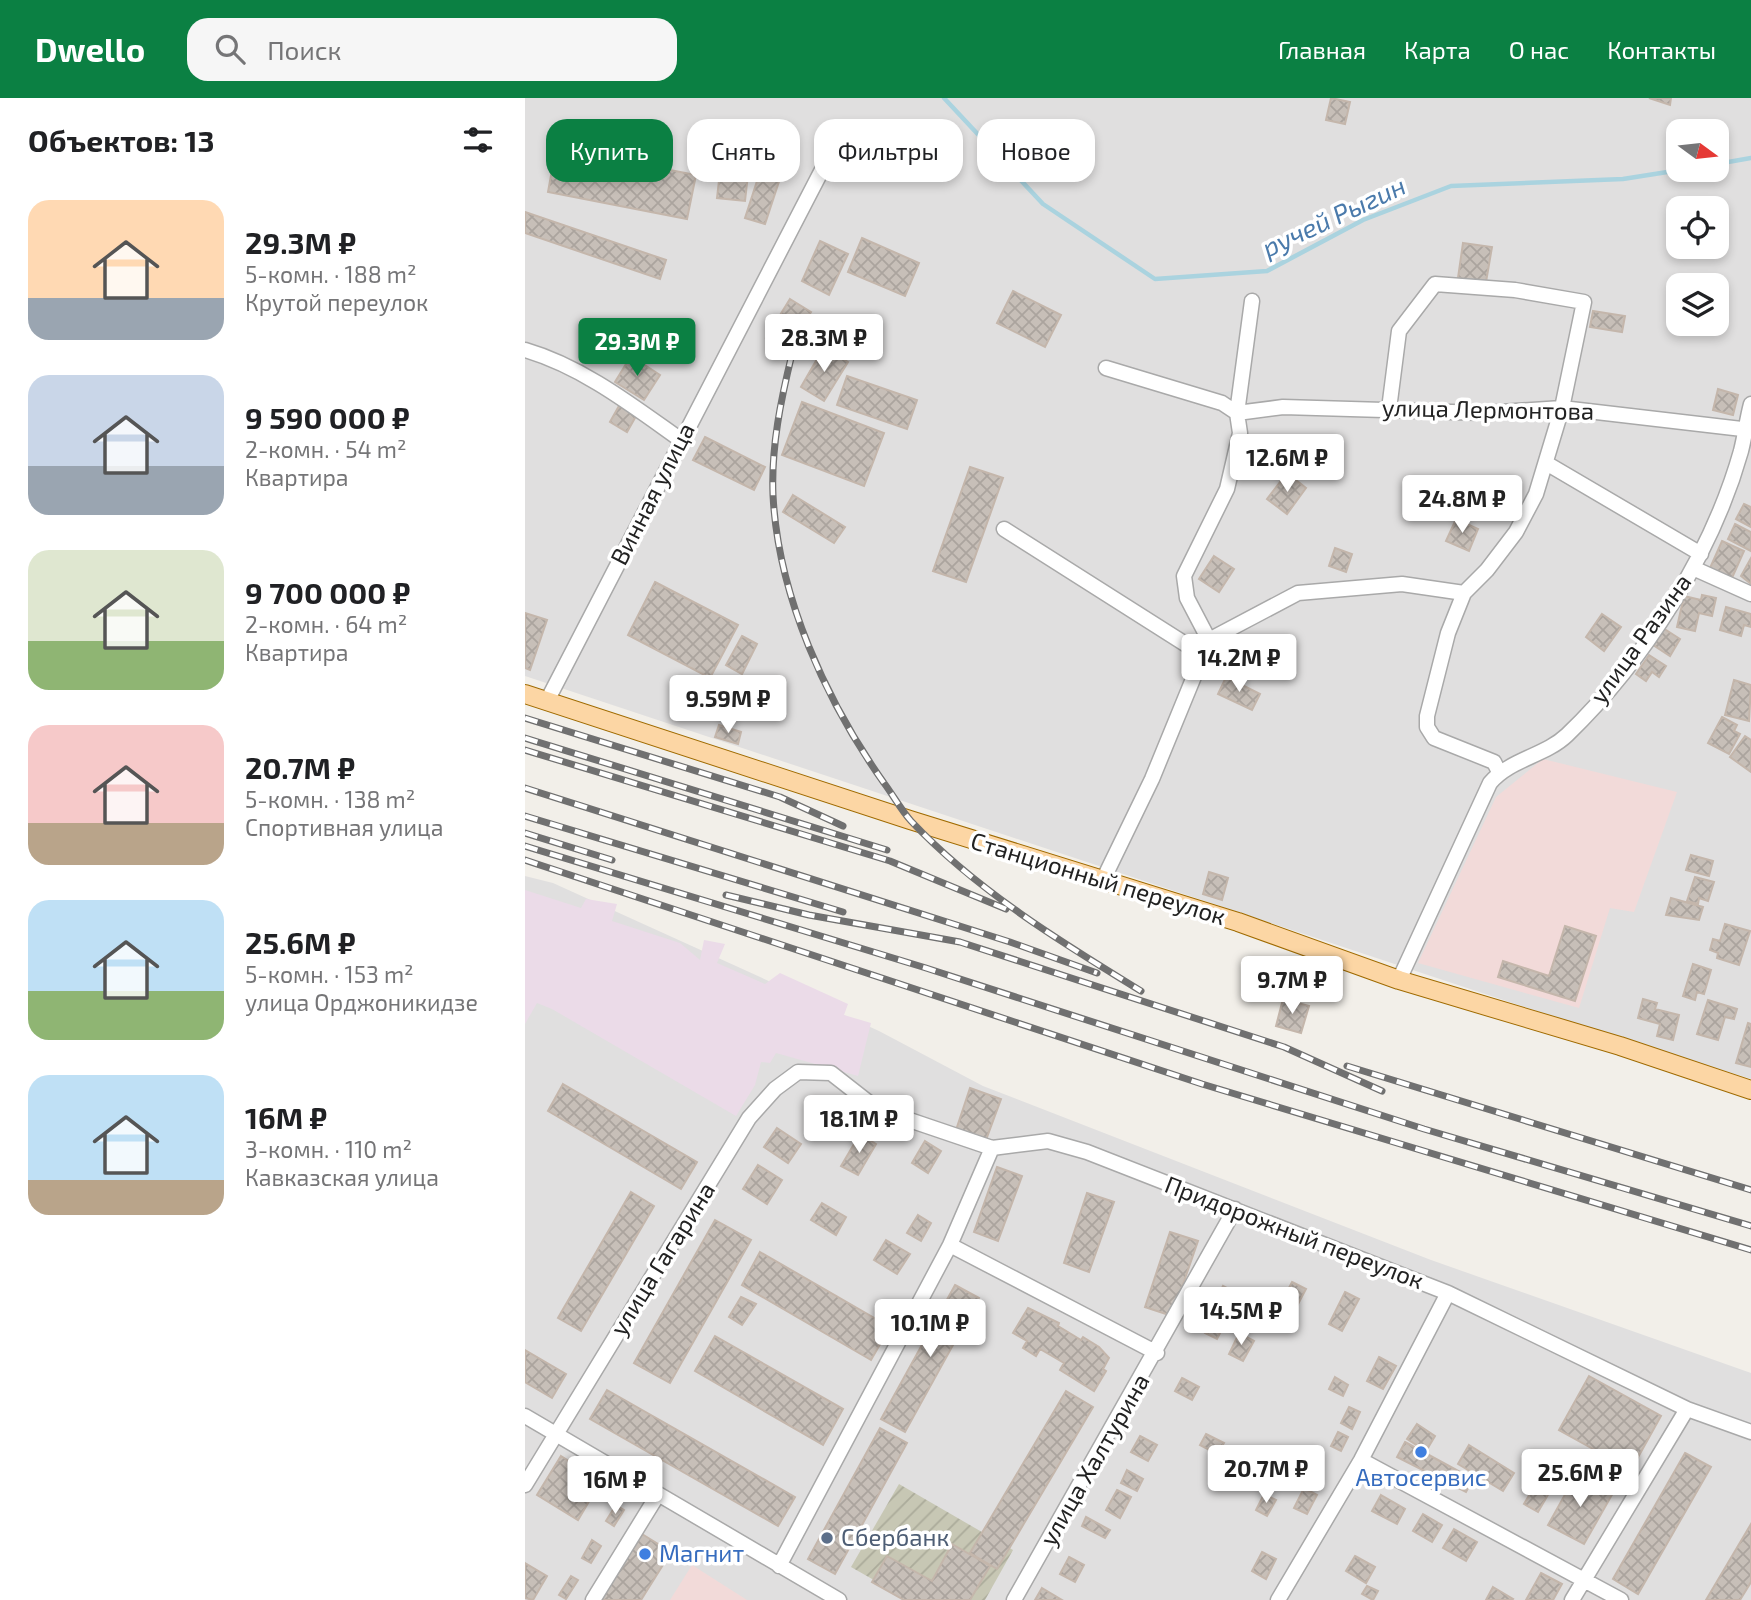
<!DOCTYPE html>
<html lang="ru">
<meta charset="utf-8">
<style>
:root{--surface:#fff;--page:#f6f6f6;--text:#202124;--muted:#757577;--accent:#0b8043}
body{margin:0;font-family:"Exo 2",sans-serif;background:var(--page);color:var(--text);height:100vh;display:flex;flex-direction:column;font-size:26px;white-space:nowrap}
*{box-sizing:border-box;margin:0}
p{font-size:23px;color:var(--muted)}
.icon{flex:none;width:38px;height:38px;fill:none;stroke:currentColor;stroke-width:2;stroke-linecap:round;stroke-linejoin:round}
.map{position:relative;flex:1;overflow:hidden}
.side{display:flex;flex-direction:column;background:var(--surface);width:525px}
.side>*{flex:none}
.guide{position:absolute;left:21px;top:21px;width:665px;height:63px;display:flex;gap:14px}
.needle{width:46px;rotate:105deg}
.fabs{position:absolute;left:1141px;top:21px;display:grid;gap:14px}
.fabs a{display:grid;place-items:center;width:63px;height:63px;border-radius:14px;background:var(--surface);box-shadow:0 4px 10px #0003;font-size:35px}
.price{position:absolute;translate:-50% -60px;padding:0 16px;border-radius:7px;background:#fff;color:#222;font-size:23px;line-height:46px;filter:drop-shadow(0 2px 4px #0008)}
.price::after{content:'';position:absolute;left:50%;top:42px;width:21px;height:16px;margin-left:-10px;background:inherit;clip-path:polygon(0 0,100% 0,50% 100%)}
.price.selected{background:var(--accent);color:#fff}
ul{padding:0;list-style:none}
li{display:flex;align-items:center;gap:21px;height:175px;padding:0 28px}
li span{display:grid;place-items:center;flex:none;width:196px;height:140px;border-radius:21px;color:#555}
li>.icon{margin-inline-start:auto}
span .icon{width:84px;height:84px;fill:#fffc;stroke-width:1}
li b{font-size:30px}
h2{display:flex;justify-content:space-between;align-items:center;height:84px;padding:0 28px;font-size:30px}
.chip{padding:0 24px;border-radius:21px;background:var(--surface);box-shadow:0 4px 10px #0003;font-size:24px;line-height:63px}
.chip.selected{background:var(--accent);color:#fff}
header{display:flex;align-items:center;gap:42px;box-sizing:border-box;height:98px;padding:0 35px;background:var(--accent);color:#fff}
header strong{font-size:33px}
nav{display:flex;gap:38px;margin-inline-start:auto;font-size:24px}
.search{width:490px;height:63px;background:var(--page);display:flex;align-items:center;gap:18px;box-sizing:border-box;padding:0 24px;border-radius:21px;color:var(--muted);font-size:26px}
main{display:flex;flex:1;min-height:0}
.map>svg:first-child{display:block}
.residential{fill:#e0dfdf;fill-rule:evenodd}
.commercial{fill:#f2dad9}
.industrial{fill:#ebdbe8}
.construction{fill:url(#construction-furrows)}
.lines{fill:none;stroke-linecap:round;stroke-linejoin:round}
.stream{stroke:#aad3df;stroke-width:4.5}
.building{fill:url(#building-cross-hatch);stroke:#c4b6ab;stroke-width:2}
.minor-casing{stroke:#a9a9a9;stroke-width:17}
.major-casing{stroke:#a06b00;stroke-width:20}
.minor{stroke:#fff;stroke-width:14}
.major{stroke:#fcd6a4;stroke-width:18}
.rail-casing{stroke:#707070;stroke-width:7}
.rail{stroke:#fff;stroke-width:4.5;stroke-dasharray:13;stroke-linecap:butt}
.shop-dot{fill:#3f7fe0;stroke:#fff;stroke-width:2.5}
.service-dot{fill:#5c6f8a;stroke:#fff;stroke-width:2.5}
.labels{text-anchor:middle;stroke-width:7;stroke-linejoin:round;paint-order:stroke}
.street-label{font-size:24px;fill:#222;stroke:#fff}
.shop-label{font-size:24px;fill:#366cbe;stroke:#fff}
.service-label{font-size:24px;fill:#4e5e75;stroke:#fff;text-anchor:start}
.water-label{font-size:26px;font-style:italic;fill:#4a7aab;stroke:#fff}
</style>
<header>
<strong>Dwello</strong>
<div class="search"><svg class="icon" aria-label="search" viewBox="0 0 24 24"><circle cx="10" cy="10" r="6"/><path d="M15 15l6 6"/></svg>Поиск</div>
<nav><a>Главная</a><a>Карта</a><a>О нас</a><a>Контакты</a></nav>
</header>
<main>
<section class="side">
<h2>Объектов: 13<svg class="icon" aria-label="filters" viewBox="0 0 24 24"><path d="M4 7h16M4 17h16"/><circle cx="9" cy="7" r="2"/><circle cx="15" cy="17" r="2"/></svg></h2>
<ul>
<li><span style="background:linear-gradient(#ffd9b3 70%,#9aa5b1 0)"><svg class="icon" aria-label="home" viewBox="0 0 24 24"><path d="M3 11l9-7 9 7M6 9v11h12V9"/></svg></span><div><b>29.3M ₽</b><p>5-комн. · 188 m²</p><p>Крутой переулок</p></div></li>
<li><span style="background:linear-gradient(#c9d6e8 65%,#9aa5b1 0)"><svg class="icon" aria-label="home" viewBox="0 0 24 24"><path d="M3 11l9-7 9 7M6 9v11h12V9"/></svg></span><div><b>9 590 000 ₽</b><p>2-комн. · 54 m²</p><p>Квартира</p></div></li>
<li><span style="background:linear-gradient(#dfe7d0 65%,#8fb573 0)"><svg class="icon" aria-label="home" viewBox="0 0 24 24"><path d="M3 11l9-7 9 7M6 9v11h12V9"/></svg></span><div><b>9 700 000 ₽</b><p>2-комн. · 64 m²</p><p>Квартира</p></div></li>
<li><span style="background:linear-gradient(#f6c9c9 70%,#b9a48a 0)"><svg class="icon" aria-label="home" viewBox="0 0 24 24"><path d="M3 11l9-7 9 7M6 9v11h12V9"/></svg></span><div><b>20.7M ₽</b><p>5-комн. · 138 m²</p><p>Спортивная улица</p></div></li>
<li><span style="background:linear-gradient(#bfe0f5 65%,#8fb573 0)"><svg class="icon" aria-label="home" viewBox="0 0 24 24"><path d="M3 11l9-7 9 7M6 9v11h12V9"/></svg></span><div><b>25.6M ₽</b><p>5-комн. · 153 m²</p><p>улица Орджоникидзе</p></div></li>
<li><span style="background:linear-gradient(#bfe0f5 75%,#b9a48a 0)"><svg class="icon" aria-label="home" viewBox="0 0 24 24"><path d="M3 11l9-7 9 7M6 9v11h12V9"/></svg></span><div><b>16M ₽</b><p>3-комн. · 110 m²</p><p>Кавказская улица</p></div></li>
</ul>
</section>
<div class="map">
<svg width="1226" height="1502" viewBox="0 0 1226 1502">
<defs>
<pattern id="construction-furrows" width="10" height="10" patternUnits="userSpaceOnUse" patternTransform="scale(1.75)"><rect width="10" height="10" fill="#c7c7b4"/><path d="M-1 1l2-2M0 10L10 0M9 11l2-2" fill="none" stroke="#abab9a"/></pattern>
<pattern id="building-cross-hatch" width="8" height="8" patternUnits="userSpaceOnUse" patternTransform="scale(1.75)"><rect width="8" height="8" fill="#c7bfb8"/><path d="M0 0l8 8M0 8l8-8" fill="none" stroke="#aba49e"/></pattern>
</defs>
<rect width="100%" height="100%" fill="#f2efe9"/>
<path class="residential" d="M0 0H1226V981L1069 932 0 578ZM1153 33H1192V72H1153ZM1153 110H1192V149H1153ZM1153 187H1192V226H1153Z
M0 778 28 785 354 933 458 988 906 1162 1226 1275V1502H0Z"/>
<path class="commercial" d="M1018 661 1152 694 1109 814 1085 810 1054 910 893 865 971 699Z
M167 1467 222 1502H145Z"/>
<path class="industrial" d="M0 792 56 810 61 801 92 806 87 823 155 845 175 862 179 842 200 846 192 865 240 886 255 875 323 906 319 917 346 925 333 978 251 955 245 965 236 964 230 987 211 1018 27 911 12 905 0 926Z"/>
<path class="construction" d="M374 1386 488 1452 460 1502H384L326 1469Z"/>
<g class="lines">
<path class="stream" d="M419 0 518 106 630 181 742 173 838 122 926 88 1098 81 1155 72
M1192 66 1226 60"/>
</g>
<path class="building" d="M806 0 825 4 820 26 801 22Z
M1124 0H1146L1145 7Z
M247 37 267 44 240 126 220 120Z
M31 50 171 77 162 121 23 94Z
M197 56 225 59 220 103 192 100Z
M0 114 141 162 135 181 0 135Z
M337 140 394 165 380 198 323 174Z
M295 143 323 156 304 197 277 183Z
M938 145 967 149 961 184 933 180Z
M488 193 536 217 520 249 472 225Z
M265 201 286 214 262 252 241 240Z
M1068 213 1100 218 1097 234 1065 229Z
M299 249 323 264 299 303 276 289Z
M106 258 135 277 119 302 90 284Z
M322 278 392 302 382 331 312 307Z
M1193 291 1213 297 1208 317 1188 312Z
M277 304 359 335 339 388 257 357Z
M94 308 111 318 102 334 85 324Z
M180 339 240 369 229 392 168 362Z
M445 369 478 380 441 484 408 473Z
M762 375 781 390 762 416 742 401Z
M268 397 320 429 309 445 258 414Z
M1219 406 1226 409V429L1211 421Z
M931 421 953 431 944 453 921 443Z
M1210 426 1226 434V453L1203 441Z
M1197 443 1219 453 1207 480 1185 470Z
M810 450 827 456 821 474 804 468Z
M689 458 709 471 694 494 674 481Z
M1226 460V486L1216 478Z
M130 484 213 527 185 580 103 537Z
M1177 497 1191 500 1187 518 1174 515 1170 533 1152 529 1159 498 1176 502Z
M1201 509 1226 516V529L1219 527 1216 538 1195 532Z
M0 515 22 522 5 572 0 570Z
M1077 516 1096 529 1079 553 1061 539Z
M1138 530 1155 541 1145 558 1128 547Z
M217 538 232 546 217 576 201 567Z
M1124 557 1141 568 1134 579 1127 574 1121 583 1111 576Z
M701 579 735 596 727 612 693 596Z
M1209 582 1226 587 1224 623 1200 617Z
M1197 619 1212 627 1209 633 1215 636 1204 656 1183 645Z
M194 627 216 634 213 646 190 639Z
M1220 638 1226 642V674L1205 659Z
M1166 757 1188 763 1184 778 1161 772Z
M684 774 703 780 697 802 678 796Z
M1170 779 1189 784 1183 803 1174 800 1173 806 1162 803Z
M1146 800 1178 809 1174 822 1141 817Z
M1200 826 1225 833 1214 867 1192 860 1193 855 1185 852 1188 841 1195 843Z
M1040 828 1071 838 1050 903 973 879 978 863 1024 878Z
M1168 866 1186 872 1179 896 1172 894 1170 902 1158 898Z
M758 901 784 908 776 935 751 928Z
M1118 901 1132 905 1130 911 1154 917 1148 942 1132 938 1135 926 1113 920Z
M1183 902 1212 911 1209 921 1200 919 1193 942 1172 936Z
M1223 925 1226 926V969L1211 965Z
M38 986 172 1064 156 1091 23 1013Z
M445 990 476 1001 461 1042 431 1032Z
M252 1030 276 1046 263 1065 239 1049Z
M335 1036 351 1046 333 1077 316 1068Z
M400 1043 416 1053 403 1075 387 1065Z
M233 1067 257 1082 242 1106 218 1091Z
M472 1069 497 1078 473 1143 449 1134Z
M106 1094 129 1108 56 1233 33 1220Z
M562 1095 589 1104 564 1174 539 1165Z
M297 1105 321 1119 311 1137 286 1122Z
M393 1117 406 1125 396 1143 382 1135Z
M190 1122 226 1142 145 1285 109 1265Z
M645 1134 673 1143 647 1218 620 1209Z
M361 1142 385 1156 372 1176 349 1162Z
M235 1154 365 1229 346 1262 217 1187Z
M767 1184 781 1191 771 1210 757 1203Z
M430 1187 454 1200 380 1334 356 1321Z
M698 1188 713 1196 703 1214 689 1207Z
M820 1194 834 1201 817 1233 804 1226Z
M216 1199 231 1206 217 1227 204 1219Z
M503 1210 534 1225 533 1228 556 1242 558 1239 574 1249 584 1260 578 1271 581 1273 569 1293 535 1272 539 1265 515 1251 511 1258 498 1250 502 1243 488 1235Z
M689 1215 702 1222 692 1241 680 1235Z
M714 1235 729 1243 718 1263 704 1256Z
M190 1238 318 1311 298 1347 170 1273Z
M0 1252 41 1276 27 1300 0 1284Z
M854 1259 871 1268 858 1291 842 1283Z
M1064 1278 1136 1318 1106 1372 1034 1332Z
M810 1279 823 1287 818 1298 804 1291Z
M657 1280 674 1289 667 1302 650 1293Z
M82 1292 270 1399 253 1428 65 1321Z
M541 1293 568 1309 472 1471 445 1455Z
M824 1309 835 1314 827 1331 816 1325Z
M892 1326 910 1338 901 1353 882 1341Z
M355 1330 382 1345 310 1476 283 1461Z
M813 1334 823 1339 816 1353 806 1348Z
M681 1336 699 1345 692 1356 675 1347Z
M615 1338 632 1347 623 1363 606 1354Z
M880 1344 948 1381 941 1394 872 1359Z
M944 1347 989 1375 978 1393 933 1366Z
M1160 1355 1186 1369 1113 1496 1088 1481Z
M36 1358 76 1383 53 1422 12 1397Z
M1021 1368 1035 1376 1013 1414 999 1406Z
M602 1372 618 1381 612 1393 596 1385Z
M1052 1375 1088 1395 1059 1446 1023 1427Z
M779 1390 792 1397 782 1416 769 1410Z
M592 1392 606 1399 595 1420 581 1412Z
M739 1396 751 1402 742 1418 731 1412Z
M856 1397 880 1411 872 1426 847 1413Z
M91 1407 99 1412 89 1428 81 1423Z
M898 1416 917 1427 907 1444 888 1433Z
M561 1419 585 1432 580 1440 557 1428Z
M1226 1426V1484L1215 1502H1181Z
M929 1431 952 1444 941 1463 918 1450Z
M117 1436 146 1454 116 1502H79L77 1500Z
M67 1442 76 1448 66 1465 57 1460Z
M427 1446 465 1468 445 1502H379L347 1484 362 1458 407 1483Z
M737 1454 751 1461 741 1481 727 1473Z
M830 1458 850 1469 841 1485 821 1473Z
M544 1459 559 1467 550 1484 535 1476Z
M0 1465 22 1478 8 1502 0 1500Z
M1016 1475 1037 1486 1028 1502H1001Z
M46 1478 53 1482 41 1501 34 1497Z
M842 1488 853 1493 848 1502 837 1496Z
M968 1489 988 1501 987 1502H961Z
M517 1490 537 1502H510Z"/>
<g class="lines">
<defs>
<path id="minor" d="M0 252C58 269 108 308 156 342
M581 270 697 305 712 315 758 309 960 315 1037 310 1226 332
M864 311 874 233 910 186 990 192 1059 204 1037 310 1011 396 991 434 962 472 939 495 923 535 902 618V629L909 640 969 664 974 674
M1021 365 1176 456
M479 431 676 556
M1168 470 1226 496
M684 542 773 495 877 486 939 495
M22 603 313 41
M578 782 627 681 684 542 662 500 659 478 702 391 715 335 712 315 727 203
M874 882 965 685C985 661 1020 658 1042 637 1119 563 1187 456 1216 353 1220 337 1222 321 1226 306
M425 1147 632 1255
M0 1318 314 1502
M836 1362 1096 1502
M0 1387 224 1020 250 991 273 974 306 975 352 1011 467 1050 523 1043 562 1054 923 1195 1162 1311 1226 1334
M254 1468 425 1147 467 1050
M68 1502 132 1398
M489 1502 710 1111
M753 1502 836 1362 923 1195
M1047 1502 1162 1311"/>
<path id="major" d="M0 596 385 722 713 824 874 882 1095 948 1226 992"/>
</defs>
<use href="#minor" class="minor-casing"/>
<use href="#major" class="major-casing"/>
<use href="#minor" class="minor"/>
<use href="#major" class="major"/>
<defs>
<path id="rail" d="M267 256C256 301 246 349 248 397 253 498 301 603 359 685 368 697 376 712 386 723 451 792 536 844 616 893
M0 620 255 699 318 728
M0 640 362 752
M0 652 365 763 481 811
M0 690 485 844 572 875
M0 718 318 814
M0 735 87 762
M0 748 401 870 899 1031 1226 1128
M0 762 677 986 1226 1152
M201 797 284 817 435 844 759 949 857 993
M822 968 1226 1092"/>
</defs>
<use href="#rail" class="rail-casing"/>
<use href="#rail" class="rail"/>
</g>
<g class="shop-dot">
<circle cx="896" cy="1354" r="7"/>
<circle cx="120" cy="1456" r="7"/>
</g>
<circle class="service-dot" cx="302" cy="1440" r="7"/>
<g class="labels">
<g class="street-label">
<text transform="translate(963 312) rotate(1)" y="8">улица Лермонтова</text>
<text transform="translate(128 396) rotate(-63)" y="8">Винная улица</text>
<text transform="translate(1116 541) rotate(-54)" y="8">улица Разина</text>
<text transform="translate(573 781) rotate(17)" y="8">Станционный переулок</text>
<text transform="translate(769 1135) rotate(21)" y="8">Придорожный переулок</text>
<text transform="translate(138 1161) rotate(-58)" y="8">улица Гагарина</text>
<text transform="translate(570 1362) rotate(-60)" y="8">улица Халтурина</text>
</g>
<g class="shop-label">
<text x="896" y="1388">Автосервис</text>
<text x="134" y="1464" text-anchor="start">Магнит</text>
</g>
<g class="service-label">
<text x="316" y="1448">Сбербанк</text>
</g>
<g class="water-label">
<text transform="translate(809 119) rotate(-25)" y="9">ручей Рыгин</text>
</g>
</g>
</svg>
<div class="fabs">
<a><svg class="needle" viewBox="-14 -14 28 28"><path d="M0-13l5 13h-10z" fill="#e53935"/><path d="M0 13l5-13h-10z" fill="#757577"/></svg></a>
<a><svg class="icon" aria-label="locate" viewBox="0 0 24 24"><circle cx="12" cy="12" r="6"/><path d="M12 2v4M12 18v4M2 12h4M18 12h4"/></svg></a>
<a><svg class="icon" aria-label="layers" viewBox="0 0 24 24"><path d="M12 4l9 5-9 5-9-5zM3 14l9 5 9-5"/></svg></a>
</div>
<b class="price" style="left:299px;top:276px">28.3M ₽</b>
<b class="price selected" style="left:112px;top:280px">29.3M ₽</b>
<b class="price" style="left:762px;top:396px">12.6M ₽</b>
<b class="price" style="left:937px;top:437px">24.8M ₽</b>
<b class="price" style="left:714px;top:596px">14.2M ₽</b>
<b class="price" style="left:203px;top:637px">9.59M ₽</b>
<b class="price" style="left:767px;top:918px">9.7M ₽</b>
<b class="price" style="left:334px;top:1057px">18.1M ₽</b>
<b class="price" style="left:716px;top:1249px">14.5M ₽</b>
<b class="price" style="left:405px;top:1261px">10.1M ₽</b>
<b class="price" style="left:741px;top:1407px">20.7M ₽</b>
<b class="price" style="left:1055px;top:1411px">25.6M ₽</b>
<b class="price" style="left:90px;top:1418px">16M ₽</b>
<div class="guide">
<a class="chip selected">Купить</a>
<a class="chip">Снять</a>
<a class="chip">Фильтры</a>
<a class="chip">Новое</a>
</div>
</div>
</main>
